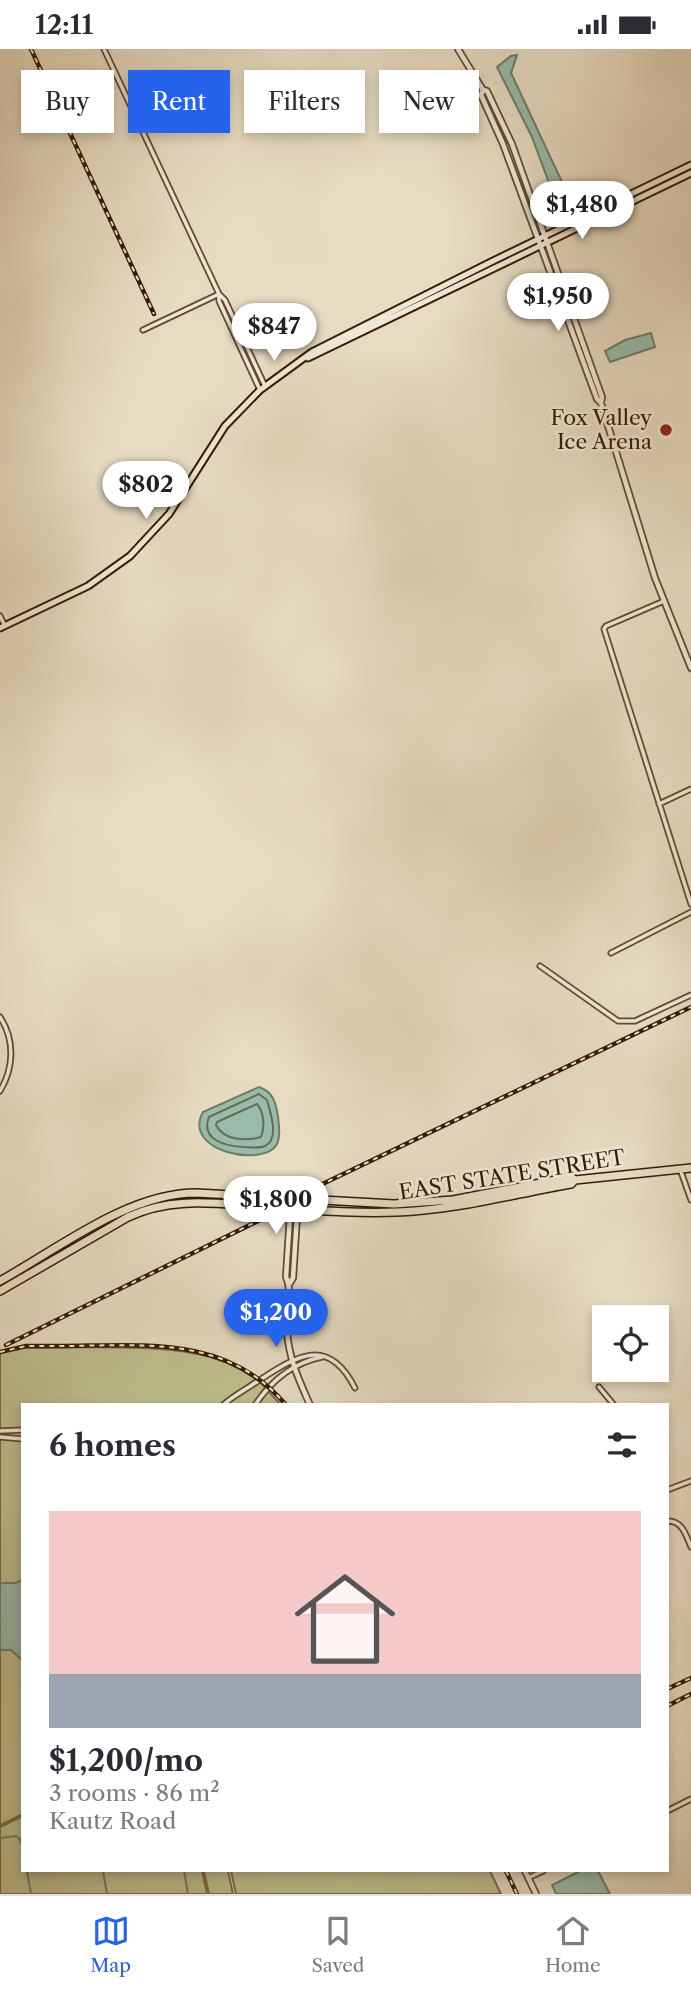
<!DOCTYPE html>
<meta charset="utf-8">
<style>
:root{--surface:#fff;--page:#f2f2f3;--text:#2b2b33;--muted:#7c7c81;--line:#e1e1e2;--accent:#2563eb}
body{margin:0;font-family:"Libre Caslon Text",serif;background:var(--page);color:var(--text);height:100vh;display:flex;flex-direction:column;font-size:26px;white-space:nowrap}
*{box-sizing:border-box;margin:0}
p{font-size:23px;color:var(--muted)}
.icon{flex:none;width:38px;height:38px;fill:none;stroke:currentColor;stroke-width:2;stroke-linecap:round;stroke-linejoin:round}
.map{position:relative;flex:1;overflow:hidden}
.panel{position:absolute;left:21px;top:1354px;width:648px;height:469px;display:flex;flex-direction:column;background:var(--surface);border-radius:0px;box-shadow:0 4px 10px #0003}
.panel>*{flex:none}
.hud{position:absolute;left:21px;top:21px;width:649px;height:63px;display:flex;gap:14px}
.controls{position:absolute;left:592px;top:1256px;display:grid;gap:14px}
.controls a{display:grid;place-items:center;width:77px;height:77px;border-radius:0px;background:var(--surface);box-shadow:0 4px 10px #0003;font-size:35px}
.price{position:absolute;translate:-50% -60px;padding:0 16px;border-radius:24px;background:#fff;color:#222;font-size:23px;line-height:46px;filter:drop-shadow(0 2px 4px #0008)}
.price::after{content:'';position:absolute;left:50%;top:42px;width:21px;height:16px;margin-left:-10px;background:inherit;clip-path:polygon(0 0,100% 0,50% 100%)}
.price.on{background:var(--accent);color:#fff}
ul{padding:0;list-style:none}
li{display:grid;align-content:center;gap:14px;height:371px;padding:0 28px}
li+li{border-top:2px solid var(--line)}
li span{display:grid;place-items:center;height:217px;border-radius:0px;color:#555}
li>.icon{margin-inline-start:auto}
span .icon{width:126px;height:126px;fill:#fffc;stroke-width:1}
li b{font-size:30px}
h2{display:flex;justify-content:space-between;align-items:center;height:84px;padding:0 28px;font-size:30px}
.tag{padding:0 24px;border-radius:0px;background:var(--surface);box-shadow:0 4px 10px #0003;font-size:24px;line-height:63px}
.tag.on{background:var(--accent);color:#fff}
.status{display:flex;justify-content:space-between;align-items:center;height:49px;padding:0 35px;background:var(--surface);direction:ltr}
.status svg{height:19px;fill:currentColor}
.tab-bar{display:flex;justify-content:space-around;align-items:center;height:98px;border-top:2px solid var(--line);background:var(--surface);font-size:19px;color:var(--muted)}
.tab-bar a{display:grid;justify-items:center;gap:4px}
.tab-bar .on{color:var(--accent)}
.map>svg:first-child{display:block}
.green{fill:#bebe8e;stroke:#7a6c47;stroke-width:2}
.water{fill:#98bcac;stroke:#717c67;stroke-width:2}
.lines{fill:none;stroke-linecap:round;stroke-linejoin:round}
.shore{stroke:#676c56;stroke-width:2}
.stream{stroke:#717c67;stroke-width:2}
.minor-casing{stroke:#624b30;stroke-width:7}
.tertiary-casing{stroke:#624b30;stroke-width:8}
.secondary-casing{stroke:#361b00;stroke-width:9}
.primary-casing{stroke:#361b00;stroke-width:10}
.minor{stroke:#efe8d7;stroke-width:3.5}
.tertiary{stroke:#efe8d7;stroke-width:4.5}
.secondary{stroke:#efe8d7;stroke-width:5}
.primary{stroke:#e7dcc2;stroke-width:7}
.rail-casing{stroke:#361b00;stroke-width:4.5}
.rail{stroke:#efe8d7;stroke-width:2;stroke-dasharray:5;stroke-linecap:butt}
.poi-dot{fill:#8f2418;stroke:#efe8d7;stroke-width:2.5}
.labels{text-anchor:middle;stroke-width:5;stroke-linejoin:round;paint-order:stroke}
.poi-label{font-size:21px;fill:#361b00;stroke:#efe8d7;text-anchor:end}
.street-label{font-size:21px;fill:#361b00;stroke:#efe8d7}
</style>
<div class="status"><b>12:11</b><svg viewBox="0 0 49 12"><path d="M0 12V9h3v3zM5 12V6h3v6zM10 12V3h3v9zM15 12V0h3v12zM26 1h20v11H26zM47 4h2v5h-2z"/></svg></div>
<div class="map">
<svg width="691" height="1845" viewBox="0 0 691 1845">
<rect width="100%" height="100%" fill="#e7dcc2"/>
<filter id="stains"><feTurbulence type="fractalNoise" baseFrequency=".00286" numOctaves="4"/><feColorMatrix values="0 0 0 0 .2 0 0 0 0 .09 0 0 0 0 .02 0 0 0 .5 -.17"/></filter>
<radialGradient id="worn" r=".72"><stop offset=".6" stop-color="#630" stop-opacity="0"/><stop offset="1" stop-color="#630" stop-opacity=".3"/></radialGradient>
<path class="green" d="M24 1299C88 1300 205 1288 255 1329 264 1336 272 1347 281 1356H23V1765L0 1776V1304Z
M23 1767V1822H202L207 1845H0V1778Z
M204 1822H228L233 1845H209Z
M231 1822H490L501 1845H236Z"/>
<path class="water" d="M517 6 511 24 562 133V138L552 142 532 88 497 18 511 7Z
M651 284 655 298 610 313 605 302 625 291Z
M259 1038C273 1043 276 1053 278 1068 279 1076 281 1087 277 1095 265 1119 181 1103 203 1063Z
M23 1531V1612L11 1601H0V1534H15Z
M580 1822H598L610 1845H556L552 1836Z"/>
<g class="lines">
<path class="shore" d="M259 1045 267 1051C270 1062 280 1090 265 1097 259 1100 249 1098 243 1098 226 1097 200 1091 209 1068Z
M257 1055C264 1063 265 1078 261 1088 246 1092 224 1092 216 1076L217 1073Z"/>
<path class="stream" d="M0 1789 16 1787 20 1790 23 1802
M27 1822 31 1845
M103 1822 107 1845
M184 1822 188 1845"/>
<defs>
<path id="minor" d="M104 0 219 245V252L260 341
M219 245 225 251 265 337
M143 281 219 245
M664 552 606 577 604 580 691 855
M0 567 5 577
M659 755 691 740
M611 904 691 863
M540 917 618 972H635L691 946
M0 968C15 991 14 1019 0 1042
M680 1120 691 1151
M599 1338 614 1356
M223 1356C233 1347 243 1342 255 1334 294 1309 327 1284 355 1339
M255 1356C271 1332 292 1314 322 1308
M0 1382 23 1381
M0 1388 23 1390
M667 1441 691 1432
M667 1472C682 1471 686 1486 691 1498
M667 1762 691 1750
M528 1829 543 1822"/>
<path id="tertiary" d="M458 0 483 41 487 42 512 95 602 348 601 353
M483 41 481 46 503 95 597 350 601 354 655 529 691 619
M292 1135 286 1228C293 1244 286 1265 287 1283 289 1310 299 1331 310 1356
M290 1234 293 1229 299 1136
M525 1822 536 1845"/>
<path id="secondary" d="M308 309 691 124
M0 579 88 537 130 507 169 465 225 377 260 341 312 303 491 213 691 116"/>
<path id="primary" d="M0 1232C58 1200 128 1144 196 1144L394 1155 453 1151 571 1128 575 1131
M0 1242 128 1168C170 1148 213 1154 258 1157 304 1160 351 1165 397 1163 456 1161 513 1145 571 1135L575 1131 691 1119"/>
</defs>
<use href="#minor" class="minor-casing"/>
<use href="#tertiary" class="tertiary-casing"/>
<use href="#secondary" class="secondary-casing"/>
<use href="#primary" class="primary-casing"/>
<use href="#minor" class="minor"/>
<use href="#tertiary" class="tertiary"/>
<use href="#secondary" class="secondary"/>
<use href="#primary" class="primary"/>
<defs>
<path id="rail" d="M31 0 154 265
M310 1141 691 958
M6 1296 270 1166
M0 1303 26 1297H48C135 1298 224 1282 286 1356
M667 1640 691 1629
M667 1657 691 1645
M506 1822 517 1845"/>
</defs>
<use href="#rail" class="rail-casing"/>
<use href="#rail" class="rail"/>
</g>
<circle class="poi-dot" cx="666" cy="381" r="7"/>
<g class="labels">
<g class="poi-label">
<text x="652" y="376">Fox Valley<tspan x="652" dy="24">Ice Arena</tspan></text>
</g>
<g class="street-label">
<text transform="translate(512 1126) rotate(-9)" y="7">EAST STATE STREET</text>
</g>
</g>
<rect width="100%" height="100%" filter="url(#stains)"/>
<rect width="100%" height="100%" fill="url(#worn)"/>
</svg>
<div class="controls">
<a><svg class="icon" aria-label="locate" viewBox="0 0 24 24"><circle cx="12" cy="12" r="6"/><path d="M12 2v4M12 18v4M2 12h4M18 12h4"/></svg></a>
</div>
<b class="price" style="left:582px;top:192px">$1,480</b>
<b class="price" style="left:558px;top:284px">$1,950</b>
<b class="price" style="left:274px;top:314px">$847</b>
<b class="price" style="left:146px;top:472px">$802</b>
<b class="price" style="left:276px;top:1187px">$1,800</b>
<b class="price on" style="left:276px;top:1300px">$1,200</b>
<div class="hud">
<a class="tag">Buy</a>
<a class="tag on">Rent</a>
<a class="tag">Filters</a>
<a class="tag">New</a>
</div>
<section class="panel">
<h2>6 homes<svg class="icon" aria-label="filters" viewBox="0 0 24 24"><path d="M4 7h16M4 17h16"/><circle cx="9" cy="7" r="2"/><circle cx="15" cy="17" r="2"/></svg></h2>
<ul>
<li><span style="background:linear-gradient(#f6c9c9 75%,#9aa5b1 0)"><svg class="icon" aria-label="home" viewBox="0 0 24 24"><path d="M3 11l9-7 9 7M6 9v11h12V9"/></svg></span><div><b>$1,200/mo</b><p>3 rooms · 86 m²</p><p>Kautz Road</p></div></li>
</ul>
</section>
</div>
<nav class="tab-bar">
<a class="on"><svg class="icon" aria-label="map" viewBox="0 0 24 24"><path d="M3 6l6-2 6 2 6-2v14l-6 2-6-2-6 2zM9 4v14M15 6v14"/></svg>Map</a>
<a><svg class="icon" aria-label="saved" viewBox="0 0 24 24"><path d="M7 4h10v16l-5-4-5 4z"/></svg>Saved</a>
<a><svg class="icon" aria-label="home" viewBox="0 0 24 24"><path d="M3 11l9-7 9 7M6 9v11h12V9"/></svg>Home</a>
</nav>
